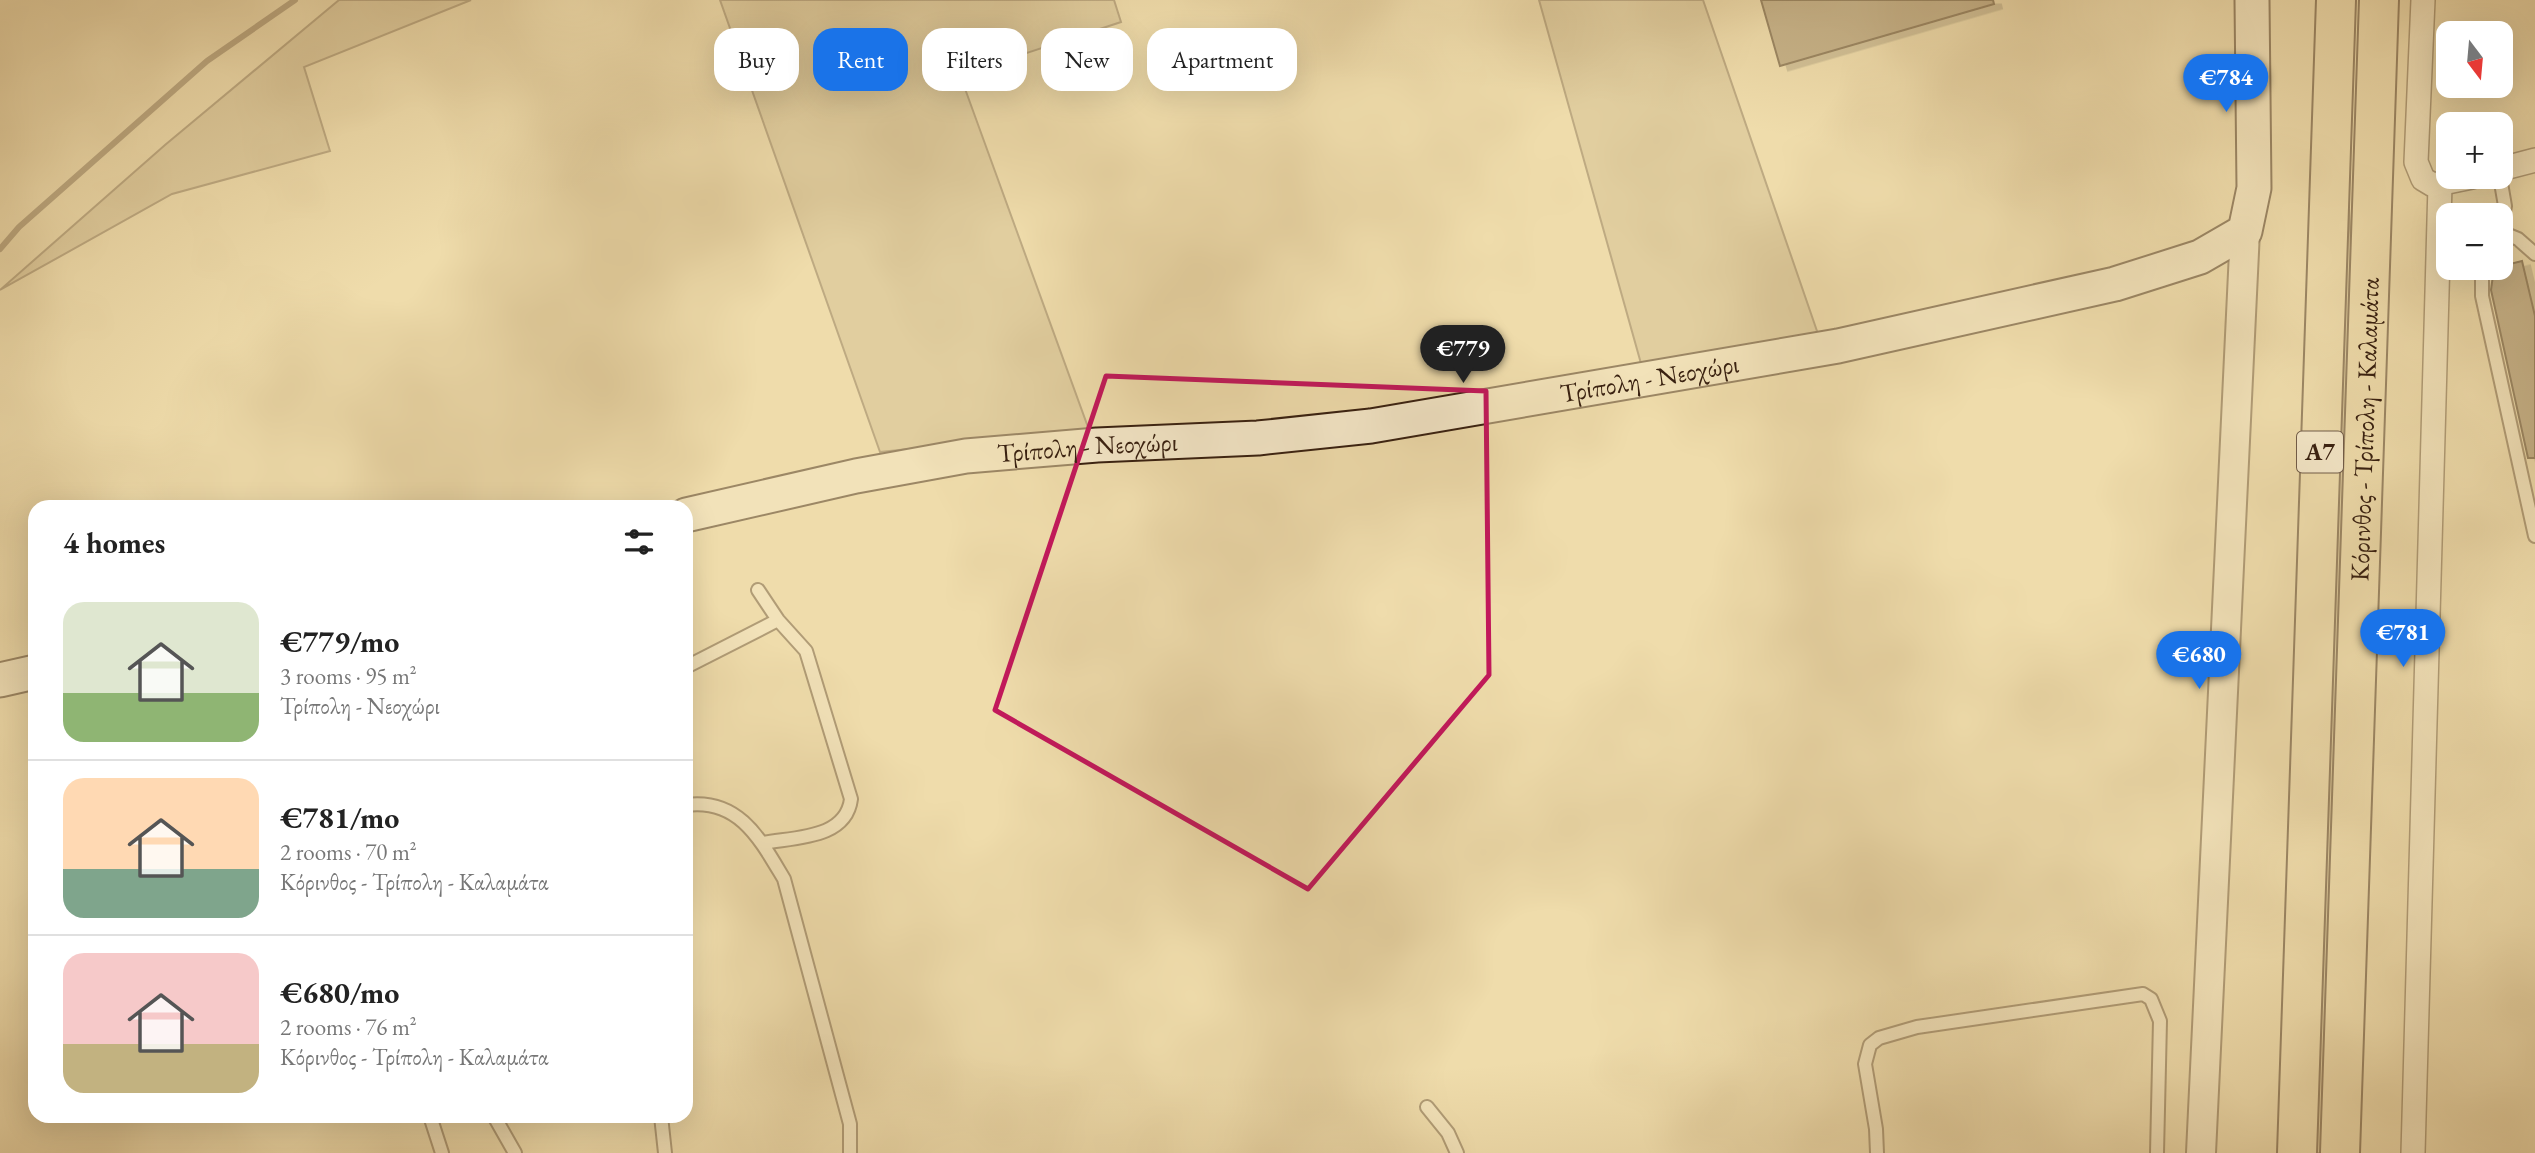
<!DOCTYPE html>
<meta charset="utf-8">
<style>
:root{--surface:#fff;--page:#f2f2f2;--text:#222;--muted:#767676;--line:#e0e0e0;--accent:#1a73e8}
body{margin:0;font-family:"EB Garamond",serif;background:var(--page);color:var(--text);height:100vh;display:flex;flex-direction:column;font-size:26px;white-space:nowrap}
*{box-sizing:border-box;margin:0}
p{font-size:23px;color:var(--muted)}
.icon{flex:none;width:38px;height:38px;fill:none;stroke:currentColor;stroke-width:2;stroke-linecap:round;stroke-linejoin:round}
.map{position:relative;flex:1;overflow:hidden}
.panel{position:absolute;left:28px;top:500px;width:665px;height:623px;display:flex;flex-direction:column;background:var(--surface);border-radius:21px;box-shadow:0 7px 28px #0002}
.panel>*{flex:none}
.hud{position:absolute;left:714px;top:28px;width:665px;height:63px;display:flex;gap:14px}
.needle{width:46px;rotate:164deg}
.fabs{position:absolute;left:2436px;top:21px;display:grid;gap:14px}
.fabs a{display:grid;place-items:center;width:77px;height:77px;border-radius:14px;background:var(--surface);box-shadow:0 7px 28px #0002;font-size:35px}
.price{position:absolute;translate:-50% -60px;padding:0 16px;border-radius:24px;background:var(--accent);color:#fff;font-size:23px;line-height:46px;filter:drop-shadow(0 2px 4px #0008)}
.price::after{content:'';position:absolute;left:50%;top:42px;width:21px;height:16px;margin-left:-10px;background:inherit;clip-path:polygon(0 0,100% 0,50% 100%)}
.price.on{background:#222;color:#fff}
ul{padding:0;list-style:none}
li{display:flex;align-items:center;gap:21px;height:175px;padding:0 35px}
li+li{border-top:2px solid var(--line)}
li span{display:grid;place-items:center;flex:none;width:196px;height:140px;border-radius:21px;color:#555}
li>.icon{margin-inline-start:auto}
span .icon{width:84px;height:84px;fill:#fffc;stroke-width:1}
li b{font-size:30px}
h2{display:flex;justify-content:space-between;align-items:center;height:84px;padding:0 35px;font-size:30px}
.pill{padding:0 24px;border-radius:21px;background:var(--surface);box-shadow:0 7px 28px #0002;font-size:24px;line-height:63px}
.pill.on{background:var(--accent);color:#fff}
.map>svg:first-child{display:block}
.green{fill:#d0bc91;stroke:#846e50;stroke-width:2}
.lines{fill:none;stroke-linecap:round;stroke-linejoin:round}
.stream{stroke:#816a4e;stroke-width:6}
.building{fill:#978261;stroke:#382010;stroke-width:2;filter:url(#shadow)}
.service-casing{stroke:#664f37;stroke-width:16}
.minor-casing{stroke:#664f37;stroke-width:26}
.tertiary-casing{stroke:#664f37;stroke-width:32}
.secondary-casing{stroke:#382010;stroke-width:37}
.motorway-casing{stroke:#382010;stroke-width:42}
.service{stroke:#f5e8c9;stroke-width:12}
.minor{stroke:#f5e8c9;stroke-width:23}
.tertiary{stroke:#f5e8c9;stroke-width:28}
.secondary{stroke:#f5e8c9;stroke-width:33}
.motorway{stroke:#efdcac;stroke-width:38}
.marked{fill:none;stroke:#c2185b;stroke-width:5;stroke-linejoin:round}
.labels{text-anchor:middle;stroke-width:5;stroke-linejoin:round;paint-order:stroke}
.shield{fill:#f5e8c9;stroke:#715c48;stroke-width:2}
.shield-label{font-size:24px;font-weight:bold;fill:#382010}
.street-label{font-size:26px;fill:#382010;stroke:#f5e8c9}
</style>
<div class="map">
<svg width="2535" height="1153" viewBox="0 0 2535 1153">
<defs>
<filter id="shadow"><feDropShadow dx="8" dy="4.5" stdDeviation="0" flood-color="#0004"/></filter>
</defs>
<rect width="100%" height="100%" fill="#efdcac"/>
<filter id="stains"><feTurbulence type="fractalNoise" baseFrequency=".00286" numOctaves="4"/><feColorMatrix values="0 0 0 0 .2 0 0 0 0 .09 0 0 0 0 .02 0 0 0 .5 -.17"/></filter>
<radialGradient id="worn" r=".72"><stop offset=".6" stop-color="#630" stop-opacity="0"/><stop offset="1" stop-color="#630" stop-opacity=".3"/></radialGradient>
<path class="green" d="M339 0H471L304 67 330 151 172 194 0 290 165 145Z
M720 0H1114L1121 22 960 75 1089 430 880 452Z
M1539 0H1703L1818 334 1642 367Z
M2349 209 2352 266 2323 1153H2313L2344 265Z"/>
<g class="lines">
<path class="stream" d="M0 249 19 227 207 61 295 0"/>
</g>
<path class="building" d="M1761 0H1993L1994 4 1780 66Z
M2522 261 2535 316V458H2528L2491 290 2494 268Z"/>
<g class="lines">
<defs>
<path id="service" d="M2500 177 2505 206 2501 230
M2501 232 2518 239 2535 254
M2485 268 2482 274V296L2535 536
M758 590 778 620 806 651 851 799C846 839 795 837 763 843
M686 667 778 620
M686 805C739 798 760 839 784 879L850 1124V1153
M1427 1107 1448 1133 1457 1153
M430 1116 442 1153
M494 1116 515 1153
M661 1116 665 1153
M1877 1153 1876 1129 1865 1064 1870 1045 1879 1038 1917 1027 2143 994 2151 999 2160 1021 2157 1153"/>
<path id="minor" d="M2423 0 2416 162 2423 179 2433 185 2472 177
M2501 169 2535 160
M2413 1153 2440 185"/>
<path id="tertiary" d="M2201 1153 2245 231"/>
<g id="secondary">
<path id="s1" d="M686 515 856 476 966 456 1097 445 1258 438 1371 426 1838 346 2115 284 2200 257 2245 231 2254 188 2252 0"/>
<path d="M0 680 35 672"/>
</g>
<g id="motorway">
<path d="M2297 1153 2336 0"/>
<path id="s2" d="M2340 1153 2379 0"/>
</g>
</defs>
<use href="#service" class="service-casing"/>
<use href="#minor" class="minor-casing"/>
<use href="#tertiary" class="tertiary-casing"/>
<use href="#secondary" class="secondary-casing"/>
<use href="#motorway" class="motorway-casing"/>
<use href="#service" class="service"/>
<use href="#minor" class="minor"/>
<use href="#tertiary" class="tertiary"/>
<use href="#secondary" class="secondary"/>
<use href="#motorway" class="motorway"/>
</g>
<path d="M0 0H2535V1153H0ZM1106 376 1486 391 1489 675 1308 889 995 710Z" fill="#efdcac" fill-opacity=".55" fill-rule="evenodd"/>
<path class="marked" d="M1106 376 1486 391 1489 675 1308 889 995 710Z"/>
<g class="labels">
<rect class="shield" x="2297" y="431.5" width="46" height="41" rx="5"/>
<g class="shield-label">
<text x="2320" y="460">Α7</text>
</g>
<g class="street-label">
<text dy="9" stroke="none"><textPath href="#s1" startOffset="975">Τρίπολη - Νεοχώρι</textPath></text>
<text dy="9" stroke="none"><textPath href="#s2" startOffset="724">Κόρινθος - Τρίπολη - Καλαμάτα</textPath></text>
<text dy="9" stroke="none"><textPath href="#s1" startOffset="408">Τρίπολη - Νεοχώρι</textPath></text>
</g>
</g>
<rect width="100%" height="100%" filter="url(#stains)"/>
<rect width="100%" height="100%" fill="url(#worn)"/>
</svg>
<div class="fabs">
<a><svg class="needle" viewBox="-14 -14 28 28"><path d="M0-13l5 13h-10z" fill="#e53935"/><path d="M0 13l5-13h-10z" fill="#767676"/></svg></a>
<a>+</a>
<a>−</a>
</div>
<b class="price" style="left:2226px;top:114px">€784</b>
<b class="price on" style="left:1463px;top:385px">€779</b>
<b class="price" style="left:2403px;top:669px">€781</b>
<b class="price" style="left:2199px;top:691px">€680</b>
<div class="hud">
<a class="pill">Buy</a>
<a class="pill on">Rent</a>
<a class="pill">Filters</a>
<a class="pill">New</a>
<a class="pill">Apartment</a>
</div>
<section class="panel">
<h2>4 homes<svg class="icon" aria-label="filters" viewBox="0 0 24 24"><path d="M4 7h16M4 17h16"/><circle cx="9" cy="7" r="2"/><circle cx="15" cy="17" r="2"/></svg></h2>
<ul>
<li><span style="background:linear-gradient(#dfe7d0 65%,#8fb573 0)"><svg class="icon" aria-label="home" viewBox="0 0 24 24"><path d="M3 11l9-7 9 7M6 9v11h12V9"/></svg></span><div><b>€779/mo</b><p>3 rooms · 95 m²</p><p>Τρίπολη - Νεοχώρι</p></div></li>
<li><span style="background:linear-gradient(#ffd9b3 65%,#7fa58c 0)"><svg class="icon" aria-label="home" viewBox="0 0 24 24"><path d="M3 11l9-7 9 7M6 9v11h12V9"/></svg></span><div><b>€781/mo</b><p>2 rooms · 70 m²</p><p>Κόρινθος - Τρίπολη - Καλαμάτα</p></div></li>
<li><span style="background:linear-gradient(#f6c9c9 65%,#c2b280 0)"><svg class="icon" aria-label="home" viewBox="0 0 24 24"><path d="M3 11l9-7 9 7M6 9v11h12V9"/></svg></span><div><b>€680/mo</b><p>2 rooms · 76 m²</p><p>Κόρινθος - Τρίπολη - Καλαμάτα</p></div></li>
</ul>
</section>
</div>
